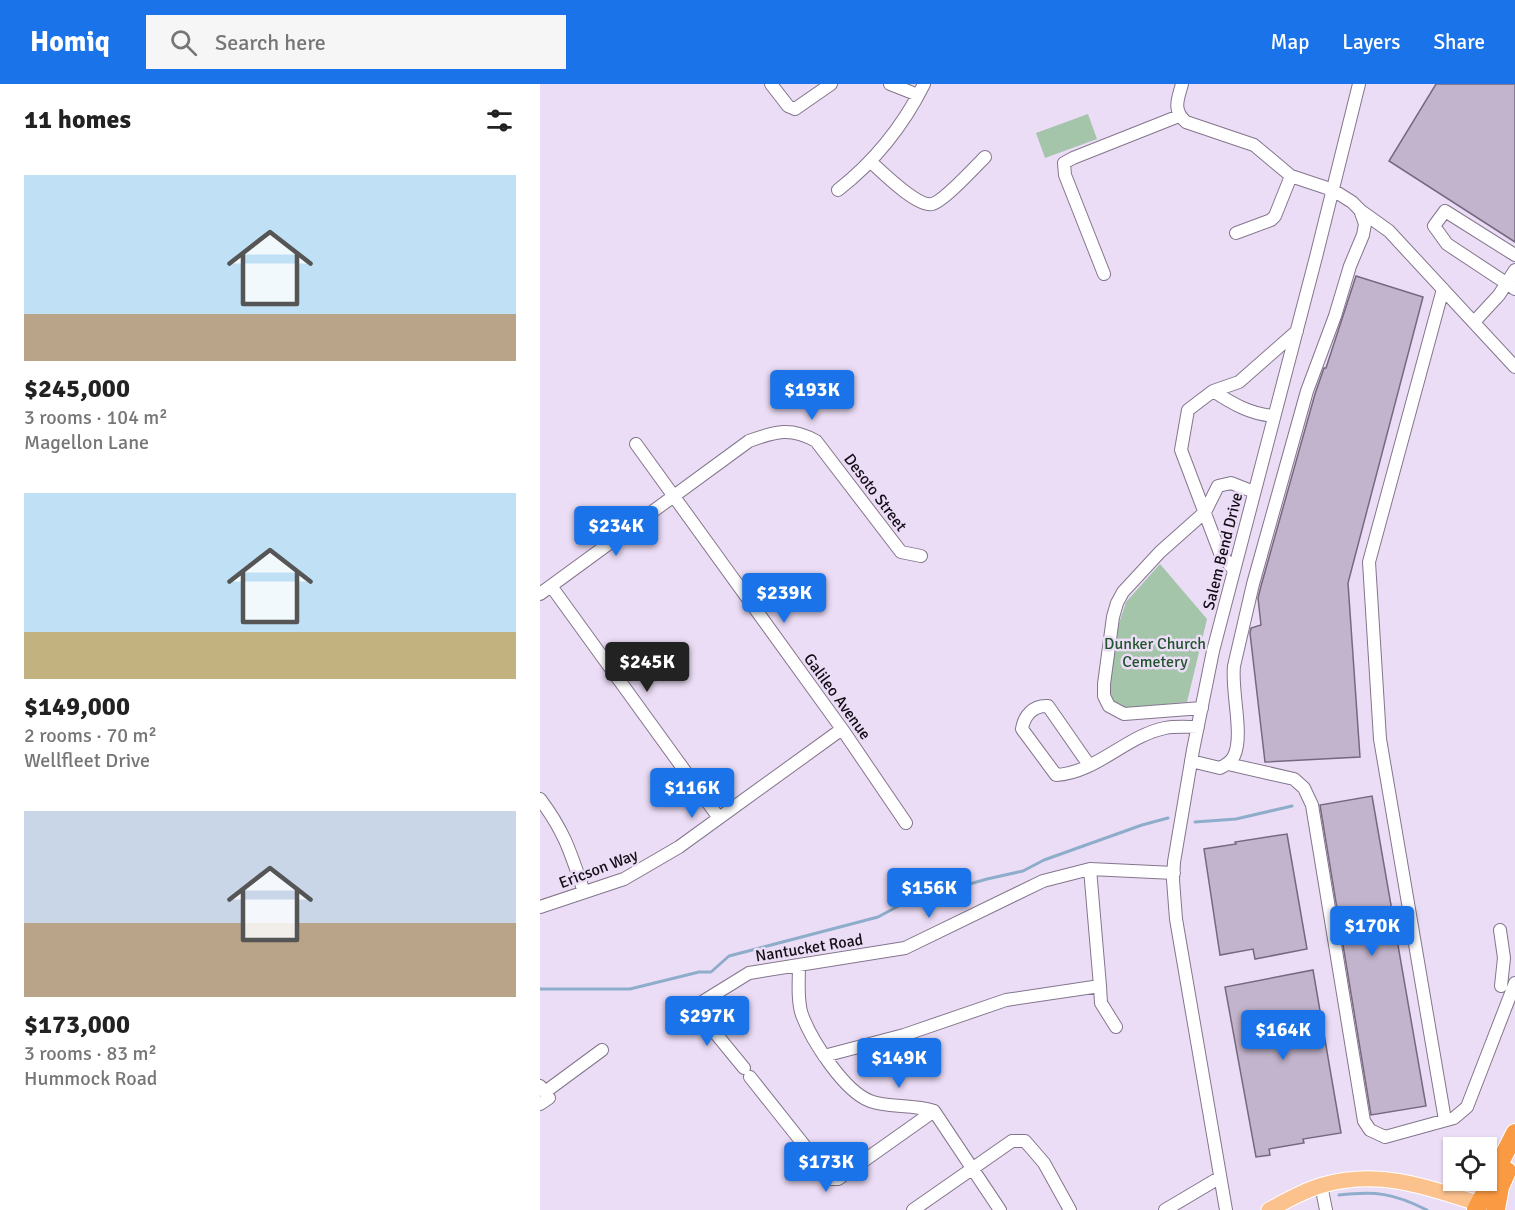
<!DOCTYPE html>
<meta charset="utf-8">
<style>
:root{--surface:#fff;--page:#f6f6f6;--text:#222;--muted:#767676;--accent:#1a73e8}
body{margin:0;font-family:Signika,sans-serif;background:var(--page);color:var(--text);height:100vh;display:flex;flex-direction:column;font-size:22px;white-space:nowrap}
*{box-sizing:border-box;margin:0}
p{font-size:20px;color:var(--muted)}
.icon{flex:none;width:33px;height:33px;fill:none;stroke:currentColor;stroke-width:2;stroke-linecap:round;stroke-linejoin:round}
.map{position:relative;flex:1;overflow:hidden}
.details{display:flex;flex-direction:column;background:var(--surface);width:540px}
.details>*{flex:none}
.fabs{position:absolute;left:903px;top:1053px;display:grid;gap:12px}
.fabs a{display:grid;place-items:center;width:54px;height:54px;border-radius:0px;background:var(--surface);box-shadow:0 2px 4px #0004;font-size:30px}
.price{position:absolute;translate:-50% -51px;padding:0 14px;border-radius:6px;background:var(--accent);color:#fff;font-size:20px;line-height:39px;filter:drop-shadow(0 2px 3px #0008)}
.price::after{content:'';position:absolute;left:50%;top:36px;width:18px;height:14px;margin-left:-9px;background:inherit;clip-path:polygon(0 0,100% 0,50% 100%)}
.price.selected{background:#222;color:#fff}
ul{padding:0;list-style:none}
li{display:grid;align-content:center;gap:12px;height:318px;padding:0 24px}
li span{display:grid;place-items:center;height:186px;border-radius:0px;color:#555}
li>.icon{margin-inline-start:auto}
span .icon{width:108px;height:108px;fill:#fffc;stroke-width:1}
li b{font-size:26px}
h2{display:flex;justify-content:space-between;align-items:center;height:72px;padding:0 24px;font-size:26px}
header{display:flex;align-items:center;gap:36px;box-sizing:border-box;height:84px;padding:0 30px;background:var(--accent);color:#fff}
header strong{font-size:28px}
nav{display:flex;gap:33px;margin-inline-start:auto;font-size:21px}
.search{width:420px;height:54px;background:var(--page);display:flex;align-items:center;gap:15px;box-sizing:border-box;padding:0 21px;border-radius:0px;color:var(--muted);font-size:22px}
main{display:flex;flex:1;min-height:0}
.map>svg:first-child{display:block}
.green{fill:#a4c5a9}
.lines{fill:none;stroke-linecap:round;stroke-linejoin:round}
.stream{stroke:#8eadca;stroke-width:3}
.building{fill:#c2b4cc;stroke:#76697f;stroke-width:1.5}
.minor-casing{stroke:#83768c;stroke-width:14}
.major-casing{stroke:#fff;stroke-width:17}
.highway-casing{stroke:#fff;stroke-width:20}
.minor{stroke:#fff;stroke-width:12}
.major{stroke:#fcc28e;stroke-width:15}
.highway{stroke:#fa9a43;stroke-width:18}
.labels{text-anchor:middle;stroke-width:5;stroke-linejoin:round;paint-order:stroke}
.street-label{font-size:16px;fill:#130e16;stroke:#ecddf6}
.park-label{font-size:16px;fill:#21542d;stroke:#ecddf6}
</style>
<header>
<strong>Homiq</strong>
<div class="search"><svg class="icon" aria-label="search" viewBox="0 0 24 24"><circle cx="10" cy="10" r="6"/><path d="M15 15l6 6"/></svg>Search here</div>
<nav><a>Map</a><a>Layers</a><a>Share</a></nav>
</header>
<main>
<section class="details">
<h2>11 homes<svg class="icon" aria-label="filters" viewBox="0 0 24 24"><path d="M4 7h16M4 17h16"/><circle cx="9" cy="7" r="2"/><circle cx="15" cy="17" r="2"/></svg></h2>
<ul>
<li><span style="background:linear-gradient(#bfe0f5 75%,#b9a48a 0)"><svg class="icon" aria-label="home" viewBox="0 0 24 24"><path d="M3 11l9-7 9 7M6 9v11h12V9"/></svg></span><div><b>$245,000</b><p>3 rooms · 104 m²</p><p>Magellon Lane</p></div></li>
<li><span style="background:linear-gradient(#bfe0f5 75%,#c2b280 0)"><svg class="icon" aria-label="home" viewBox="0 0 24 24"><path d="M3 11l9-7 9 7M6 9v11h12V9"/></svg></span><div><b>$149,000</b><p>2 rooms · 70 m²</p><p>Wellfleet Drive</p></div></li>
<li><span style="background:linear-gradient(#c9d6e8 60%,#b9a48a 0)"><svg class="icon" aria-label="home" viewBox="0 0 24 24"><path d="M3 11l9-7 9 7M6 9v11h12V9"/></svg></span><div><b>$173,000</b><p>3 rooms · 83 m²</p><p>Hummock Road</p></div></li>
</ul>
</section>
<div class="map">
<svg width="975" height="1126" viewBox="0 0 975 1126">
<rect width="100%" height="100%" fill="#ecddf6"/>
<path class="green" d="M548 30 557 55 505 74 496 49Z
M620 480 667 535 647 618 579 625 568 614 573 558 586 518Z"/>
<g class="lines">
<path class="stream" d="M655 738 696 735 752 722
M0 905H90L159 888H171L189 872 338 833 364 819 447 795 483 787 504 776 602 741 628 734
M799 1111C836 1107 853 1109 887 1126"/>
</g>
<path class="building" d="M896 0H975V158L849 77Z
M816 192 883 213 808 499 820 673 725 678 710 549 711 544 721 541 718 514 721 502 775 310 784 284H786Z
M832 712 886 1022 831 1031 780 721Z
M747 750 767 865 715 875 713 865 680 871 664 765 696 760 695 758Z
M773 886 801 1049 763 1055 764 1059 729 1065 730 1071 716 1073 685 903Z"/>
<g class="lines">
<defs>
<path id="minor" d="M231 0 248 22 255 25 291 0
M350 0 378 11
M642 0C638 15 632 26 646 38L714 61 751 92 793 106 812 118 820 126 825 140 823 151 810 182 795 232 767 307 713 500 694 582C691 607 704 651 694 672 691 678 686 681 680 684L651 677
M331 78C342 88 377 123 392 120 403 118 435 83 445 73
M298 106C335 77 363 42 384 0
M821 127 849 147 975 283
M696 149 731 136 735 132 751 92
M975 171 905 127 894 142 907 160 975 205
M564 190 525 91 524 79 533 74 639 32
M903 205 829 478 840 655 905 1036
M934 238 959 211 975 186
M673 307C693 320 710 330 734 332
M96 360 302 645 366 739
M693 485 680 469 641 366 648 326 673 307 699 298 757 247
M11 502 179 734
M0 510 209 357C236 347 251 343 276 357L361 468 381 472
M662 624 584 630 569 622 564 612V600L573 533 577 519 583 508 620 468 665 428 678 402 691 399 714 408
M688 680 754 695 764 704 772 721 824 1037 830 1046 845 1053 914 1034 927 1023 975 899
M549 681 508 622C493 621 484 632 482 645L516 691C556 689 586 652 625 644 635 642 647 643 658 643
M0 715C25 748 31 770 44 808
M0 823 84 795 139 763 302 645
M960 846 964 874 961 902
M259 881C259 896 257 917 262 931 272 957 304 1007 330 1017 347 1024 373 1020 394 1027L460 1126
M560 902 561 919 576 943
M284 972 364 951 466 916 560 902 550 785
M204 984 154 923 209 889 365 864 503 797 550 785 634 789
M210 993 291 1095H298L394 1027
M0 1002 5 1008 62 966
M0 1020 9 1014
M781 1101 786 1126
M373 1126 472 1057H485L504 1079 530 1126
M625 1126 679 1094
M686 1126 636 835 633 796 634 778 653 666 673 567 776 173 819 0"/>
<path id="major" d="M729 1126C746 1117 764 1106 783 1101 843 1084 893 1105 949 1123"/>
<path id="highway" d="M956 1125 960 1103 967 1087
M936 1126 975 1049"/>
</defs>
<use href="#minor" class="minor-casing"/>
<use href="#major" class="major-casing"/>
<use href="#highway" class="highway-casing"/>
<use href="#minor" class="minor"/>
<use href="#major" class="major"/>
<use href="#highway" class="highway"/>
</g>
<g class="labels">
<g class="street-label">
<text transform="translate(336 408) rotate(53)" y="6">Desoto Street</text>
<text transform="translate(682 467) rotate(-76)" y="6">Salem Bend Drive</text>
<text transform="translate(298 612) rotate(54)" y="6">Galileo Avenue</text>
<text transform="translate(58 784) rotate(-21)" y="6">Ericson Way</text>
<text transform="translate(269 863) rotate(-9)" y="6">Nantucket Road</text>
</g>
<g class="park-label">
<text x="615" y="565">Dunker Church<tspan x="615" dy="18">Cemetery</tspan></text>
</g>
</g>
</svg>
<div class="fabs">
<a><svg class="icon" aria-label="locate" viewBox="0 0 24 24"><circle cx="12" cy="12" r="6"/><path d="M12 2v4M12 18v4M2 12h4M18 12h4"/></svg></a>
</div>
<b class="price" style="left:272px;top:337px">$193K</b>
<b class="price" style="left:76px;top:473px">$234K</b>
<b class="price" style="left:244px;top:540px">$239K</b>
<b class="price selected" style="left:107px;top:609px">$245K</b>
<b class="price" style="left:152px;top:735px">$116K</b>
<b class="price" style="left:389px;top:835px">$156K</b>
<b class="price" style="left:832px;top:873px">$170K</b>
<b class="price" style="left:167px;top:963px">$297K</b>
<b class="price" style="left:743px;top:977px">$164K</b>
<b class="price" style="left:359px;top:1005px">$149K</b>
<b class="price" style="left:286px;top:1109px">$173K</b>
</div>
</main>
